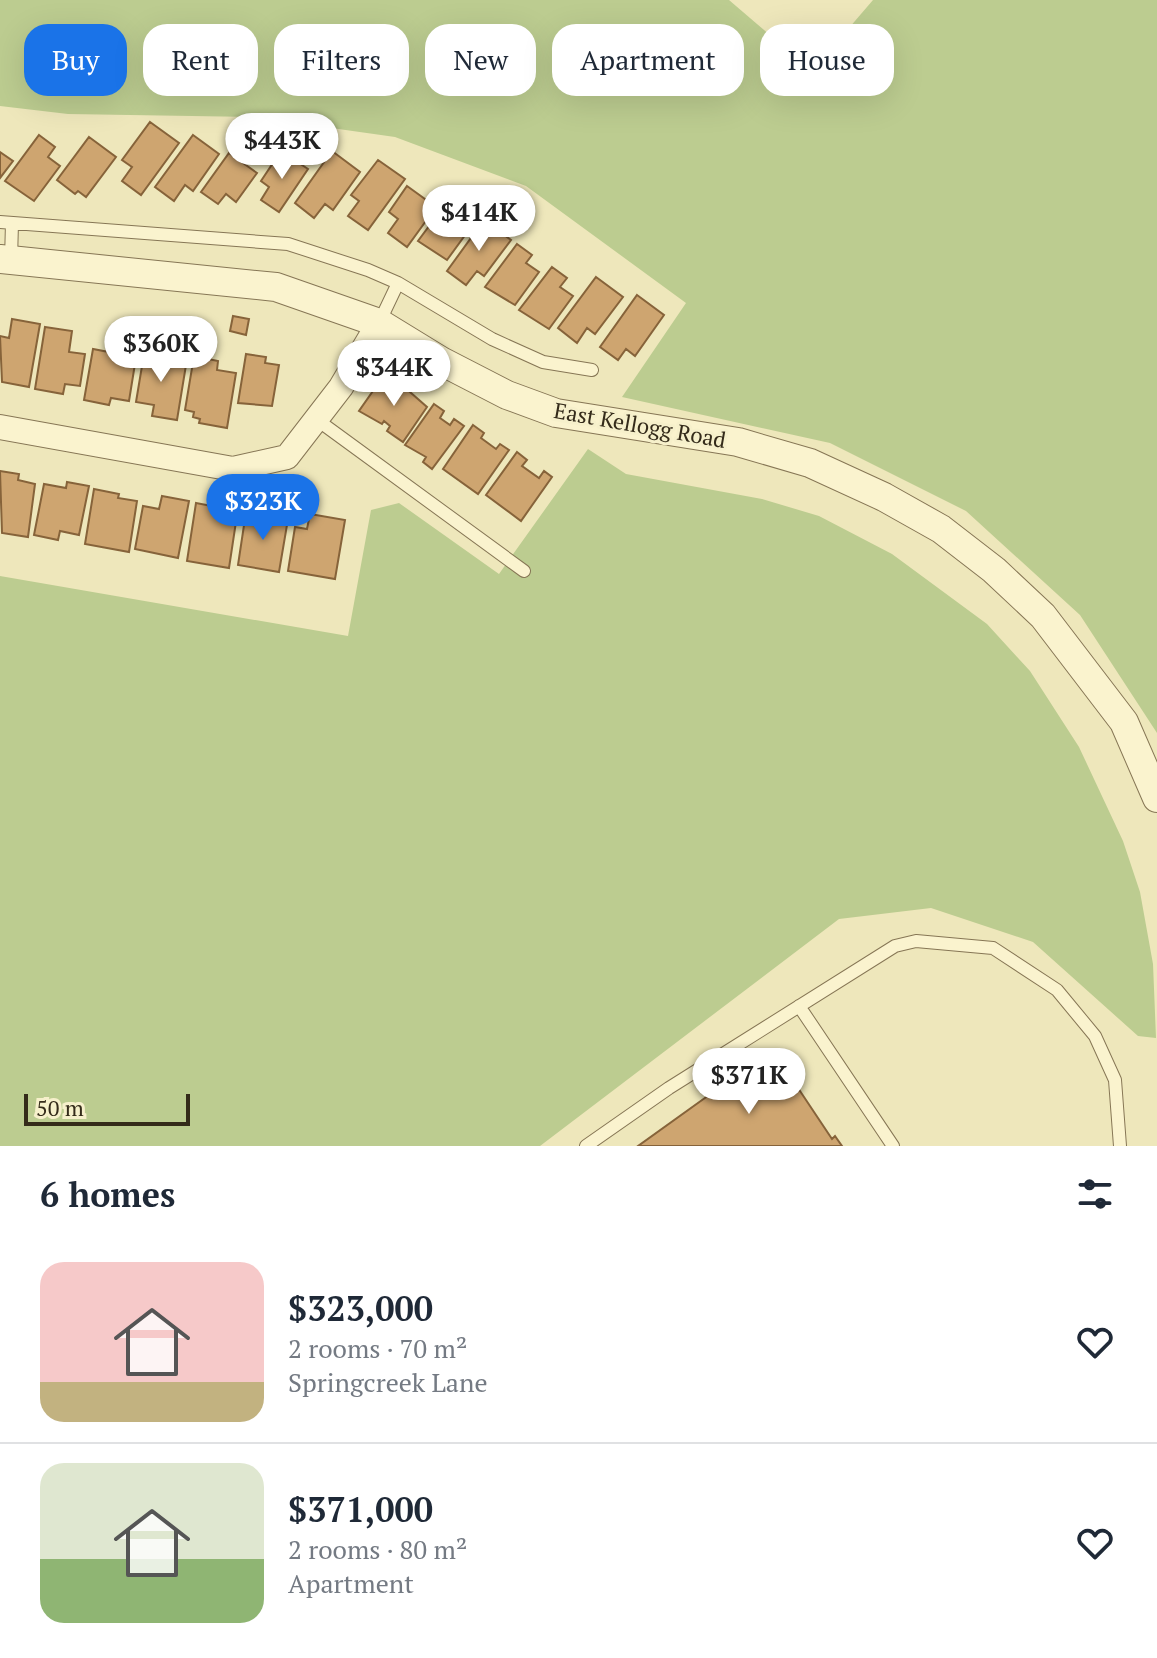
<!DOCTYPE html>
<meta charset="utf-8">
<style>
:root{--surface:#fff;--page:#f2f2f3;--text:#1f2937;--muted:#747a83;--line:#e0e1e3;--accent:#1a73e8}
body{margin:0;font-family:"PT Serif",serif;background:var(--page);color:var(--text);height:100vh;display:flex;flex-direction:column;font-size:30px;white-space:nowrap}
*{box-sizing:border-box;margin:0}
p{font-size:26px;color:var(--muted)}
.icon{flex:none;width:44px;height:44px;fill:none;stroke:currentColor;stroke-width:2;stroke-linecap:round;stroke-linejoin:round}
.map{position:relative;height:1146px;overflow:hidden}
.details{display:flex;flex-direction:column;background:var(--surface);flex:1}
.details>*{flex:none}
.top-card{position:absolute;left:24px;top:24px;width:1110px;height:72px;display:flex;gap:16px}
.scale{position:absolute;left:24px;bottom:20px;width:166px;box-sizing:border-box;padding-left:8px;border:4px solid #342b1a;border-top:0;font-size:22px;line-height:28px;white-space:nowrap;color:#342b1a;-webkit-text-stroke:6px #f6f0cb;paint-order:stroke}
.price{position:absolute;translate:-50% -68px;padding:0 18px;border-radius:28px;background:#fff;color:#222;font-size:26px;line-height:52px;filter:drop-shadow(0 2px 4px #0008)}
.price::after{content:'';position:absolute;left:50%;top:48px;width:24px;height:18px;margin-left:-12px;background:inherit;clip-path:polygon(0 0,100% 0,50% 100%)}
.price.on{background:var(--accent);color:#fff}
ul{padding:0;list-style:none}
li{display:flex;align-items:center;gap:24px;height:200px;padding:0 40px}
li+li{border-top:2px solid var(--line)}
li span{display:grid;place-items:center;flex:none;width:224px;height:160px;border-radius:24px;color:#555}
li>.icon{margin-inline-start:auto}
span .icon{width:96px;height:96px;fill:#fffc;stroke-width:1}
li b{font-size:34px}
h2{display:flex;justify-content:space-between;align-items:center;height:96px;padding:0 40px;font-size:34px}
.pill{padding:0 28px;border-radius:24px;background:var(--surface);box-shadow:0 8px 32px #0002;font-size:28px;line-height:72px}
.pill.on{background:var(--accent);color:#fff}
.map>svg:first-child{display:block}
.green{fill:#bccc90}
.building{fill:#cea570;stroke:#86633a;stroke-width:2}
.lines{fill:none;stroke-linecap:round;stroke-linejoin:round}
.service-casing{stroke:#867655;stroke-width:14}
.minor-casing{stroke:#867655;stroke-width:26}
.tertiary-casing{stroke:#867655;stroke-width:30}
.service{stroke:#faf3ce;stroke-width:12}
.minor{stroke:#faf3ce;stroke-width:24}
.tertiary{stroke:#faf3ce;stroke-width:28}
.labels{text-anchor:middle;stroke-width:6;stroke-linejoin:round;paint-order:stroke}
.street-label{font-size:22px;fill:#342b1a;stroke:#f6f0cb}
</style>
<div class="map">
<svg width="1157" height="1146" viewBox="0 0 1157 1146">
<rect width="100%" height="100%" fill="#eee7bb"/>
<path class="green" d="M0 0H729L812 71 873 0H1157V733L1080 615 966 511 830 443 622 397 686 303 526 186 395 137 254 117 68 114 0 106Z
M588 449 626 474 762 499 819 516 892 554 987 624 1030 671 1079 747 1123 841 1140 892 1153 964 1156 1038 1138 1036 1033 942 931 908 839 919 540 1146H0V576L348 636 371 510 399 503 499 574Z"/>
<path class="building" d="M150 122 179 143 141 195 122 181 132 167 122 160Z
M39 135 55 147 48 157 60 166 34 201 5 181Z
M193 135 219 154 193 191 185 185 174 201 155 187Z
M89 137 116 157 86 197 78 191 75 194 57 180Z
M281 151 308 169 279 212 261 200 269 187 261 181Z
M332 151 360 172 333 210 325 204 314 218 295 203Z
M0 152 13 161 0 178Z
M229 153 257 173 236 202 226 194 218 204 201 192Z
M378 160 405 179 368 230 348 216 359 201 351 195Z
M407 186 436 207 407 247 388 233 398 219 389 212Z
M450 198 465 209 459 218 471 227 447 260 418 241Z
M484 220 511 240 484 276 477 271 466 285 447 271Z
M517 244 532 255 526 263 539 272 515 305 485 287Z
M552 267 567 278 560 287 573 296 549 329 519 310Z
M596 277 623 297 595 334 587 328 577 343 558 328Z
M637 295 664 315 635 356 626 349 618 360 600 347Z
M233 316 249 319 246 335 230 331Z
M12 319 40 324 29 387 2 382 0 336 9 338Z
M45 327 72 331 69 352 85 354 80 386 65 384 63 394 35 389Z
M116 342 138 345 129 401 111 398 109 405 84 400 93 349 114 353Z
M145 348 169 352 167 362 186 365 177 420 152 416 154 405 136 402Z
M246 354 266 357 265 363 279 365 272 406 238 403Z
M194 356 218 361 217 370 236 373 227 428 199 423 200 419 193 417 194 412 185 410Z
M394 378 427 407 403 442 387 431 390 426 384 421 382 424 359 411 380 381 388 387Z
M434 404 444 411 440 418 450 425 454 419 464 426 432 469 423 462 426 457 405 445Z
M473 425 484 433 481 438 496 449 500 444 509 450 478 494 443 469Z
M517 452 527 460 522 466 539 478 544 471 552 477 521 521 486 495Z
M0 471 19 474 18 480 35 484 28 537 2 533Z
M67 482 89 486 79 535 60 531 58 540 34 535 44 484 66 488Z
M94 489 119 494 118 498 137 501 129 552 85 544Z
M162 496 189 501 178 558 135 549 143 506 159 509Z
M196 503 217 507 216 512 237 515 229 568 187 561Z
M246 512 288 519 279 572 238 565Z
M310 514 345 520 335 579 288 571 295 527 307 529Z
M776 1055 832 1139 835 1136 842 1146H638L723 1085 726 1088Z"/>
<g class="lines">
<defs>
<path id="service" d="M0 222 288 244 368 270 398 283 492 339 543 362 592 370
M11 260 12 223
M379 323 398 283
M316 419 524 571
M799 1006 893 1146
M586 1146 669 1088 895 946 916 941 993 948 1057 990 1095 1036 1115 1080 1120 1146"/>
<path id="minor" d="M0 427 233 469 287 457 341 387 379 323"/>
<path id="tertiary" d="M0 259 276 287 379 323 441 361 507 395 556 413 738 442 810 463 884 497 941 529 994 570 1043 616 1124 722 1157 798"/>
</defs>
<use href="#service" class="service-casing"/>
<use href="#minor" class="minor-casing"/>
<use href="#tertiary" class="tertiary-casing"/>
<use href="#service" class="service"/>
<use href="#minor" class="minor"/>
<use href="#tertiary" class="tertiary"/>
</g>
<g class="labels">
<g class="street-label">
<text transform="translate(640 425) rotate(10)" y="8">East Kellogg Road</text>
</g>
</g>
</svg>
<div class="scale">50 m</div>
<b class="price" style="left:282px;top:181px">$443K</b>
<b class="price" style="left:479px;top:253px">$414K</b>
<b class="price" style="left:161px;top:384px">$360K</b>
<b class="price" style="left:394px;top:408px">$344K</b>
<b class="price on" style="left:263px;top:542px">$323K</b>
<b class="price" style="left:749px;top:1116px">$371K</b>
<div class="top-card">
<a class="pill on">Buy</a>
<a class="pill">Rent</a>
<a class="pill">Filters</a>
<a class="pill">New</a>
<a class="pill">Apartment</a>
<a class="pill">House</a>
</div>
</div>
<section class="details">
<h2>6 homes<svg class="icon" aria-label="filters" viewBox="0 0 24 24"><path d="M4 7h16M4 17h16"/><circle cx="9" cy="7" r="2"/><circle cx="15" cy="17" r="2"/></svg></h2>
<ul>
<li><span style="background:linear-gradient(#f6c9c9 75%,#c2b280 0)"><svg class="icon" aria-label="home" viewBox="0 0 24 24"><path d="M3 11l9-7 9 7M6 9v11h12V9"/></svg></span><div><b>$323,000</b><p>2 rooms · 70 m²</p><p>Springcreek Lane</p></div><svg class="icon" aria-label="heart" viewBox="0 0 24 24"><path d="M12 20l-8-8c-3-5 5-10 8-4 3-6 11-1 8 4z"/></svg></li>
<li><span style="background:linear-gradient(#dfe7d0 60%,#8fb573 0)"><svg class="icon" aria-label="home" viewBox="0 0 24 24"><path d="M3 11l9-7 9 7M6 9v11h12V9"/></svg></span><div><b>$371,000</b><p>2 rooms · 80 m²</p><p>Apartment</p></div><svg class="icon" aria-label="heart" viewBox="0 0 24 24"><path d="M12 20l-8-8c-3-5 5-10 8-4 3-6 11-1 8 4z"/></svg></li>
</ul>
</section>
